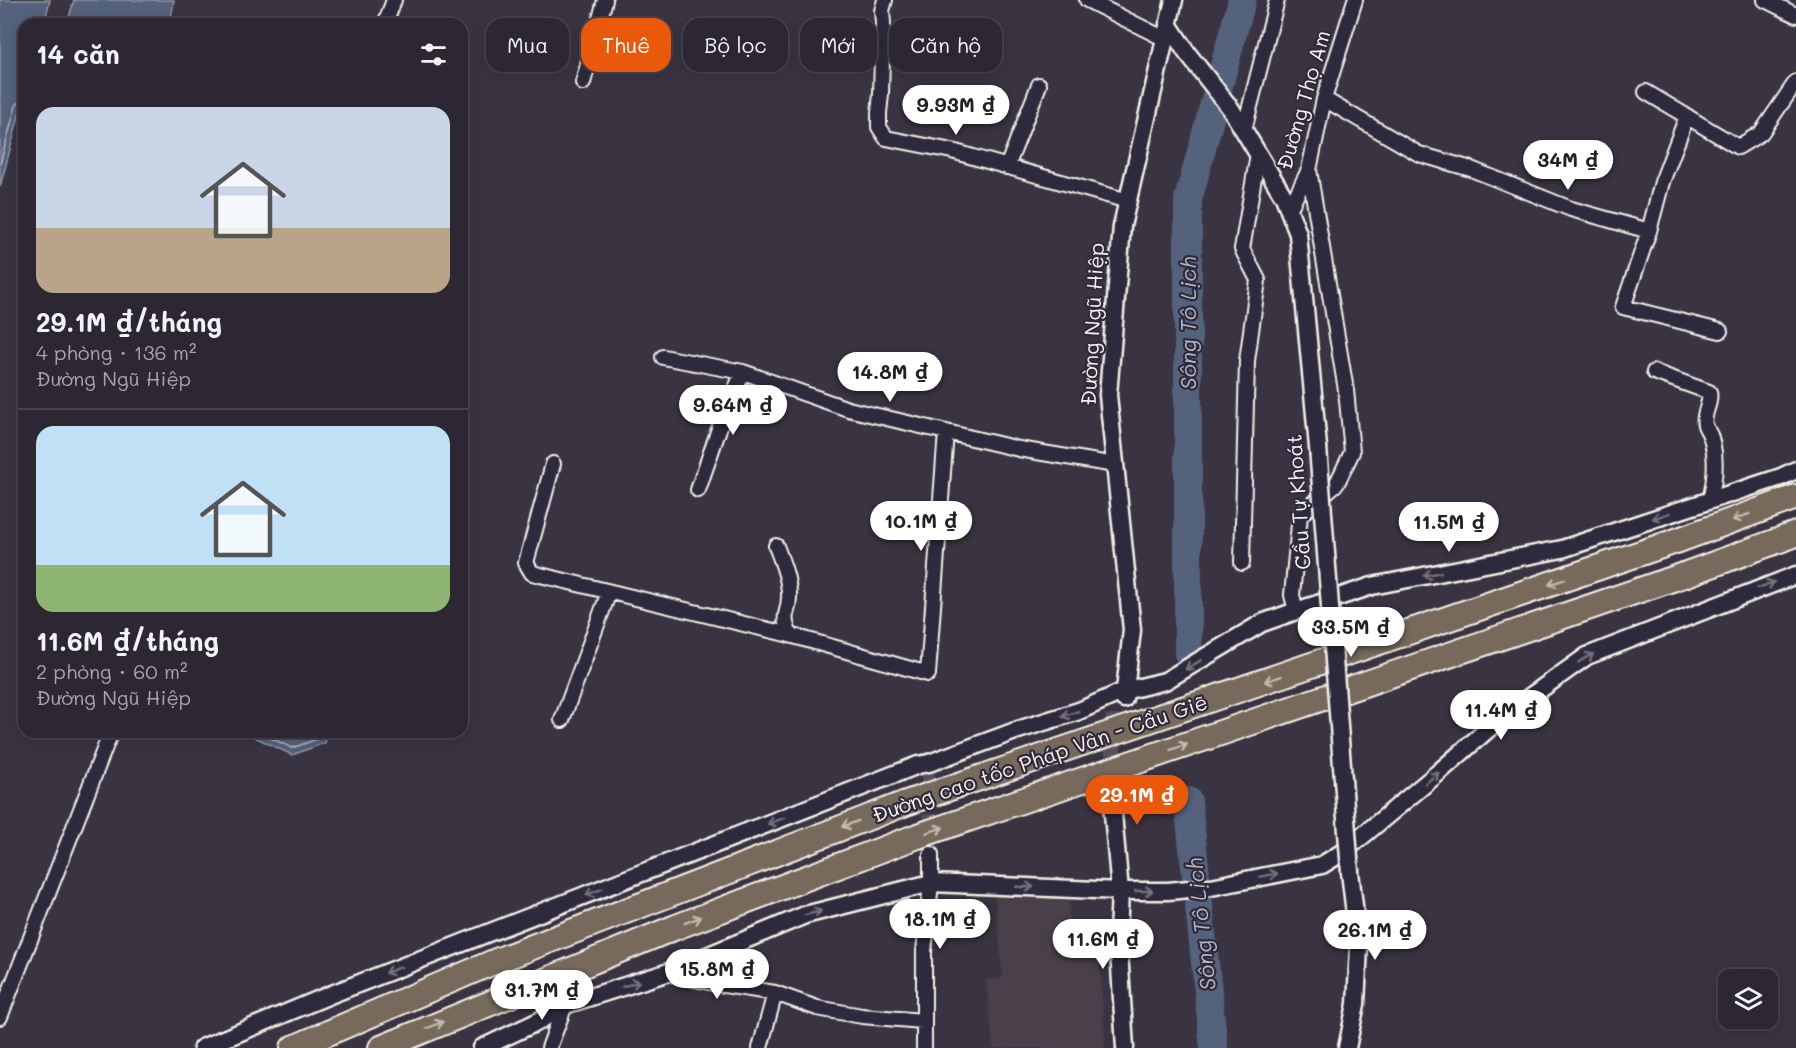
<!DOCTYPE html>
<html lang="vi">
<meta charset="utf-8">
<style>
:root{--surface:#2c2732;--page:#342f3a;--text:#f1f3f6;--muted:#a6a5ac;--line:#48444d;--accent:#ea580c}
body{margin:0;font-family:Mali,sans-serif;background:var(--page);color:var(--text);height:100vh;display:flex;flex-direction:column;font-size:22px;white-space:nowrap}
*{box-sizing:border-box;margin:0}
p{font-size:20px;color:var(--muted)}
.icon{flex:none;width:33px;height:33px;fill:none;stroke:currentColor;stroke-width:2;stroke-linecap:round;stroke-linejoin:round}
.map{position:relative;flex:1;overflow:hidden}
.sheet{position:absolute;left:18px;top:18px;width:450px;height:720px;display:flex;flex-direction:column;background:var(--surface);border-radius:18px;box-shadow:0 3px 15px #0003,0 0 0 2px var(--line)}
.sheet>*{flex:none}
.guide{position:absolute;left:486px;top:18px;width:570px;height:54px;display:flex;gap:12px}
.tools{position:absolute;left:1718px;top:969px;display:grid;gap:12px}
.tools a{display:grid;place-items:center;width:60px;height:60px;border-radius:12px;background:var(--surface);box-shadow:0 3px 15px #0003,0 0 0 2px var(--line);font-size:30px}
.price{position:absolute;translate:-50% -51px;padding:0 14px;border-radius:21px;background:#fff;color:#222;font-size:20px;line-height:39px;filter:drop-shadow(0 2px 3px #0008)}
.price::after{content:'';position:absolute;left:50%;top:36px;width:18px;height:14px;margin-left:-9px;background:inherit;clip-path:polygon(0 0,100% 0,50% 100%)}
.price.on{background:var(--accent);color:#fff}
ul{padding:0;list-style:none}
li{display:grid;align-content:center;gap:12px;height:318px;padding:0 18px}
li+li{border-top:2px solid var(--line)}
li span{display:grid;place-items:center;height:186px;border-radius:18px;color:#555}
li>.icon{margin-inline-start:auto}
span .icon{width:108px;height:108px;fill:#fffc;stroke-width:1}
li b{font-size:26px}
h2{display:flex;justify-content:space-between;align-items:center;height:72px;padding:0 18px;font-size:26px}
.chip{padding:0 21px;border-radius:18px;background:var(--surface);box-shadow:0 3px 15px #0003,0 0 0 2px var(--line);font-size:21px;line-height:54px}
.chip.on{background:var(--accent);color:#fff}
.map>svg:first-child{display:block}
.built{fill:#483f48}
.water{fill:#54627d;stroke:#949ba8;stroke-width:1.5}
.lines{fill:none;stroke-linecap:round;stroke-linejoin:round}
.shore{stroke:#b4b8bd;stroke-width:1.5}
.river{stroke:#54627d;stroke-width:28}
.minor-tunnel{stroke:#56505b;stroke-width:14;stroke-dasharray:14 7;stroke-linecap:butt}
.tertiary-tunnel{stroke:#56505b;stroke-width:16;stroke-dasharray:16 8;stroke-linecap:butt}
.minor-casing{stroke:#f4f1e8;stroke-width:18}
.tertiary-casing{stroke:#f4f1e8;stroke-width:21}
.motorway-casing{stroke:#f4f1e8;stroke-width:28}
.minor{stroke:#2f2a3d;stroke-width:14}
.tertiary{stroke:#2f2a3d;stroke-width:16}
.motorway{stroke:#77695c;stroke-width:24}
.tertiary-bridge-casing{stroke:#f4f1e8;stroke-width:21;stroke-linecap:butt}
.tertiary-bridge{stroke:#2f2a3d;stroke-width:16}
.oneway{stroke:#747079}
.oneway2{stroke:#c2bbb0}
.labels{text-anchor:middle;stroke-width:4.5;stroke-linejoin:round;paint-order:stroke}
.street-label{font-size:21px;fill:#f4f1e8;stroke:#2f2a3d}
.water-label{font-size:22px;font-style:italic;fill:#b4b8bd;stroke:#2f2a3d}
</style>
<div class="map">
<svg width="1796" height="1048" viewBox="0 0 1796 1048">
<rect width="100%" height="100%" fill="#3a3442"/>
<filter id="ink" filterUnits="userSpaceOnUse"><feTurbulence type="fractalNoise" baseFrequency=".0167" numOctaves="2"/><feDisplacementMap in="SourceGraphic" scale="12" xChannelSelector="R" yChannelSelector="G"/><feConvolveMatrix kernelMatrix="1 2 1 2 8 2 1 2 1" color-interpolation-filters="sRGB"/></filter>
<g filter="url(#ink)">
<path class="built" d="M1070 895 1067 957 1100 958 1105 1048H993L986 980 1003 978 995 896Z"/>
<path class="water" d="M0 0H50L44 24H24V97L0 187Z
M74 0H174L170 24H67Z
M244 732H329L325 743 292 755Z"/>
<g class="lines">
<path class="shore" d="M0 164 16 106 19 102 24 101
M258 732 292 748 320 738 323 732"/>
<path class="river" d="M1188 653V200L1242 0
M1188 801 1214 1048"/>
<path class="minor-tunnel" d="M928 772 931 854"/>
<path class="tertiary-tunnel" d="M1112 803 1114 704"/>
<defs>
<path id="minor" d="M885 0 882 11 883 23 881 94 879 113V127L886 138 952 151 1128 201
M1087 0 1165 39
M1765 0 1796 15
M385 24 394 0
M583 83 605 0
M1646 92 1738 147 1761 133 1796 82
M1324 99 1419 154 1471 169 1571 209 1649 231 1623 307 1720 331
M1244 130 1277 0
M1007 167 1039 85
M1289 210 1309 170 1324 99 1355 0
M1649 231 1662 182 1687 116
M663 357 743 372 848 409 1019 449 1115 465
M1654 372 1709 392C1712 404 1702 413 1705 425 1706 429 1710 433 1711 438 1717 458 1715 480 1710 500
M553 464 526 563 532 573 790 635 928 674 946 432
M698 490 721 423 743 372
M776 546C782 562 790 581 789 598 788 617 781 613 790 635
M1242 563 1247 361 1258 280 1242 249 1258 154
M1296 611 1292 595 1300 515 1337 483 1352 452 1346 390 1309 170
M562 720 609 592
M666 973 718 984 775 993 817 1008 862 1016 923 1021
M0 1017 111 732
M549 1048 565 1005
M760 1048 775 993
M924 1048V952L931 883V854"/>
<path id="tertiary" d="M1168 24 1187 53 1231 109 1284 197 1298 234 1318 447
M1124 699 1132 630 1108 395 1122 226 1174 0
M1112 803 1120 891 1118 934 1125 1048
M202 1048 332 994 918 765 929 763 1018 730 1079 711 1124 691 1165 681 1262 623 1296 611 1372 586 1562 549 1781 477 1796 470
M482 1048 539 1021 565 1005 666 973 805 915 931 883 1120 891H1168L1211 887 1322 865 1343 852 1438 773 1503 716 1587 656 1796 575
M1347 1048 1356 1004 1359 947 1350 872"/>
<path id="motorway" d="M293 1048 496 961 906 803 1676 541 1796 497
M381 1048 676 927 915 837 1684 575 1796 534"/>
</defs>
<use href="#minor" class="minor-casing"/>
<use href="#tertiary" class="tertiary-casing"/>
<use href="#motorway" class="motorway-casing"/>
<use href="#minor" class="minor"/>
<use href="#tertiary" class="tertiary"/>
<use href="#motorway" class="motorway"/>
<defs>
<path id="tertiary-bridge" d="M1318 447 1350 872"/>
</defs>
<use href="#tertiary-bridge" class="tertiary-bridge-casing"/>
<use href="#tertiary-bridge" class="tertiary-bridge"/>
</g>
<defs><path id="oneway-shaft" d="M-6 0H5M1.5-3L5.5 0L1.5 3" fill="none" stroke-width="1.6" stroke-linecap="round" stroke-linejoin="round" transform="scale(1.5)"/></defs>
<g class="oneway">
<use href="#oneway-shaft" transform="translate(1661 516) rotate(162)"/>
<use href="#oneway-shaft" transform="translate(1432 574) rotate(169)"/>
<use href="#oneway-shaft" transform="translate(1766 585) rotate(-20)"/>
<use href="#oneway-shaft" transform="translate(1586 658) rotate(-30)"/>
<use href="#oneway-shaft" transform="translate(1193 665) rotate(149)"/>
<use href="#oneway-shaft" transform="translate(1070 714) rotate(162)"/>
<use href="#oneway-shaft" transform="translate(1432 778) rotate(-40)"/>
<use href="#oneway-shaft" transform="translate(776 821) rotate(159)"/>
<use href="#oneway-shaft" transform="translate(1269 875) rotate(-11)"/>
<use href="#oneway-shaft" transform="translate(1025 887) rotate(2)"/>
<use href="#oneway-shaft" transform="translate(1144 891)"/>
<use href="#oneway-shaft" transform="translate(594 892) rotate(159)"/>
<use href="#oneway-shaft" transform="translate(813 913) rotate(-15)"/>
<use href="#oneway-shaft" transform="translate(393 970) rotate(159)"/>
<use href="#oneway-shaft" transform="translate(631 984) rotate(-18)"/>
</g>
<g class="oneway2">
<use href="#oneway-shaft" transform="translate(1741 517) rotate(160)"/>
<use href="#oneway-shaft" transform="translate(1557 582) rotate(161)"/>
<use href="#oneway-shaft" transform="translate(1273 679) rotate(161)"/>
<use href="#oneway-shaft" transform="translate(1179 747) rotate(-19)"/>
<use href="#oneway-shaft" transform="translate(850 824) rotate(159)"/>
<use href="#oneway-shaft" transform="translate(935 830) rotate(-19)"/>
<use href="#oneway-shaft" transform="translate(693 920) rotate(-21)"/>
<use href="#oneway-shaft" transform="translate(435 1025) rotate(-23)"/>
</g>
</g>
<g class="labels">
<g class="street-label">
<text transform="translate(1304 100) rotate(-74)" y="7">Đường Thọ Am</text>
<text transform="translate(1093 324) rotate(-87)" y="7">Đường Ngũ Hiệp</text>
<text transform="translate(1299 502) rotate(-94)" y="7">Cầu Tự Khoát</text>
<text transform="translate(1040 759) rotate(-19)" y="7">Đường cao tốc Pháp Vân - Cầu Giẽ</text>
</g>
<g class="water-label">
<text transform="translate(1188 323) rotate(-90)" y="8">Sông Tô Lịch</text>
<text transform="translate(1201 924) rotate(-96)" y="8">Sông Tô Lịch</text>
</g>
</g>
</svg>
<div class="tools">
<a><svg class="icon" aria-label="layers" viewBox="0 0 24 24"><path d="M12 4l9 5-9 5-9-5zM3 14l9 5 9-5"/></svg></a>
</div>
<b class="price" style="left:956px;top:136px">9.93M ₫</b>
<b class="price" style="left:1568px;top:191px">34M ₫</b>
<b class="price" style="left:890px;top:403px">14.8M ₫</b>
<b class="price" style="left:733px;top:436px">9.64M ₫</b>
<b class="price" style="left:921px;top:552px">10.1M ₫</b>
<b class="price" style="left:1449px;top:553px">11.5M ₫</b>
<b class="price" style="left:1351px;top:658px">33.5M ₫</b>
<b class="price" style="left:1501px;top:741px">11.4M ₫</b>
<b class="price on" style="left:1137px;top:826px">29.1M ₫</b>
<b class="price" style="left:940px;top:950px">18.1M ₫</b>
<b class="price" style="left:1375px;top:961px">26.1M ₫</b>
<b class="price" style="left:1103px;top:970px">11.6M ₫</b>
<b class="price" style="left:717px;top:1000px">15.8M ₫</b>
<b class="price" style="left:542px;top:1021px">31.7M ₫</b>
<div class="guide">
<a class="chip">Mua</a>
<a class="chip on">Thuê</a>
<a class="chip">Bộ lọc</a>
<a class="chip">Mới</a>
<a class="chip">Căn hộ</a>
</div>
<section class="sheet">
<h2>14 căn<svg class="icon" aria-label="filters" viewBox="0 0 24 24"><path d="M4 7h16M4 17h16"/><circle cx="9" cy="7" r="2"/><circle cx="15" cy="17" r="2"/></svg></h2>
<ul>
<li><span style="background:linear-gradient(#c9d6e8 65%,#b9a48a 0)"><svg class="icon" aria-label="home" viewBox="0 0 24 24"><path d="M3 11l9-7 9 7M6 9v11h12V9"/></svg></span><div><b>29.1M ₫/tháng</b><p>4 phòng · 136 m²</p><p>Đường Ngũ Hiệp</p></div></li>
<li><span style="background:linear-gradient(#bfe0f5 75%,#8fb573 0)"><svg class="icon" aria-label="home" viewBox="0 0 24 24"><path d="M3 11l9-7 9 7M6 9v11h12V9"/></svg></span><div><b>11.6M ₫/tháng</b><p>2 phòng · 60 m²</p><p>Đường Ngũ Hiệp</p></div></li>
</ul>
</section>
</div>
